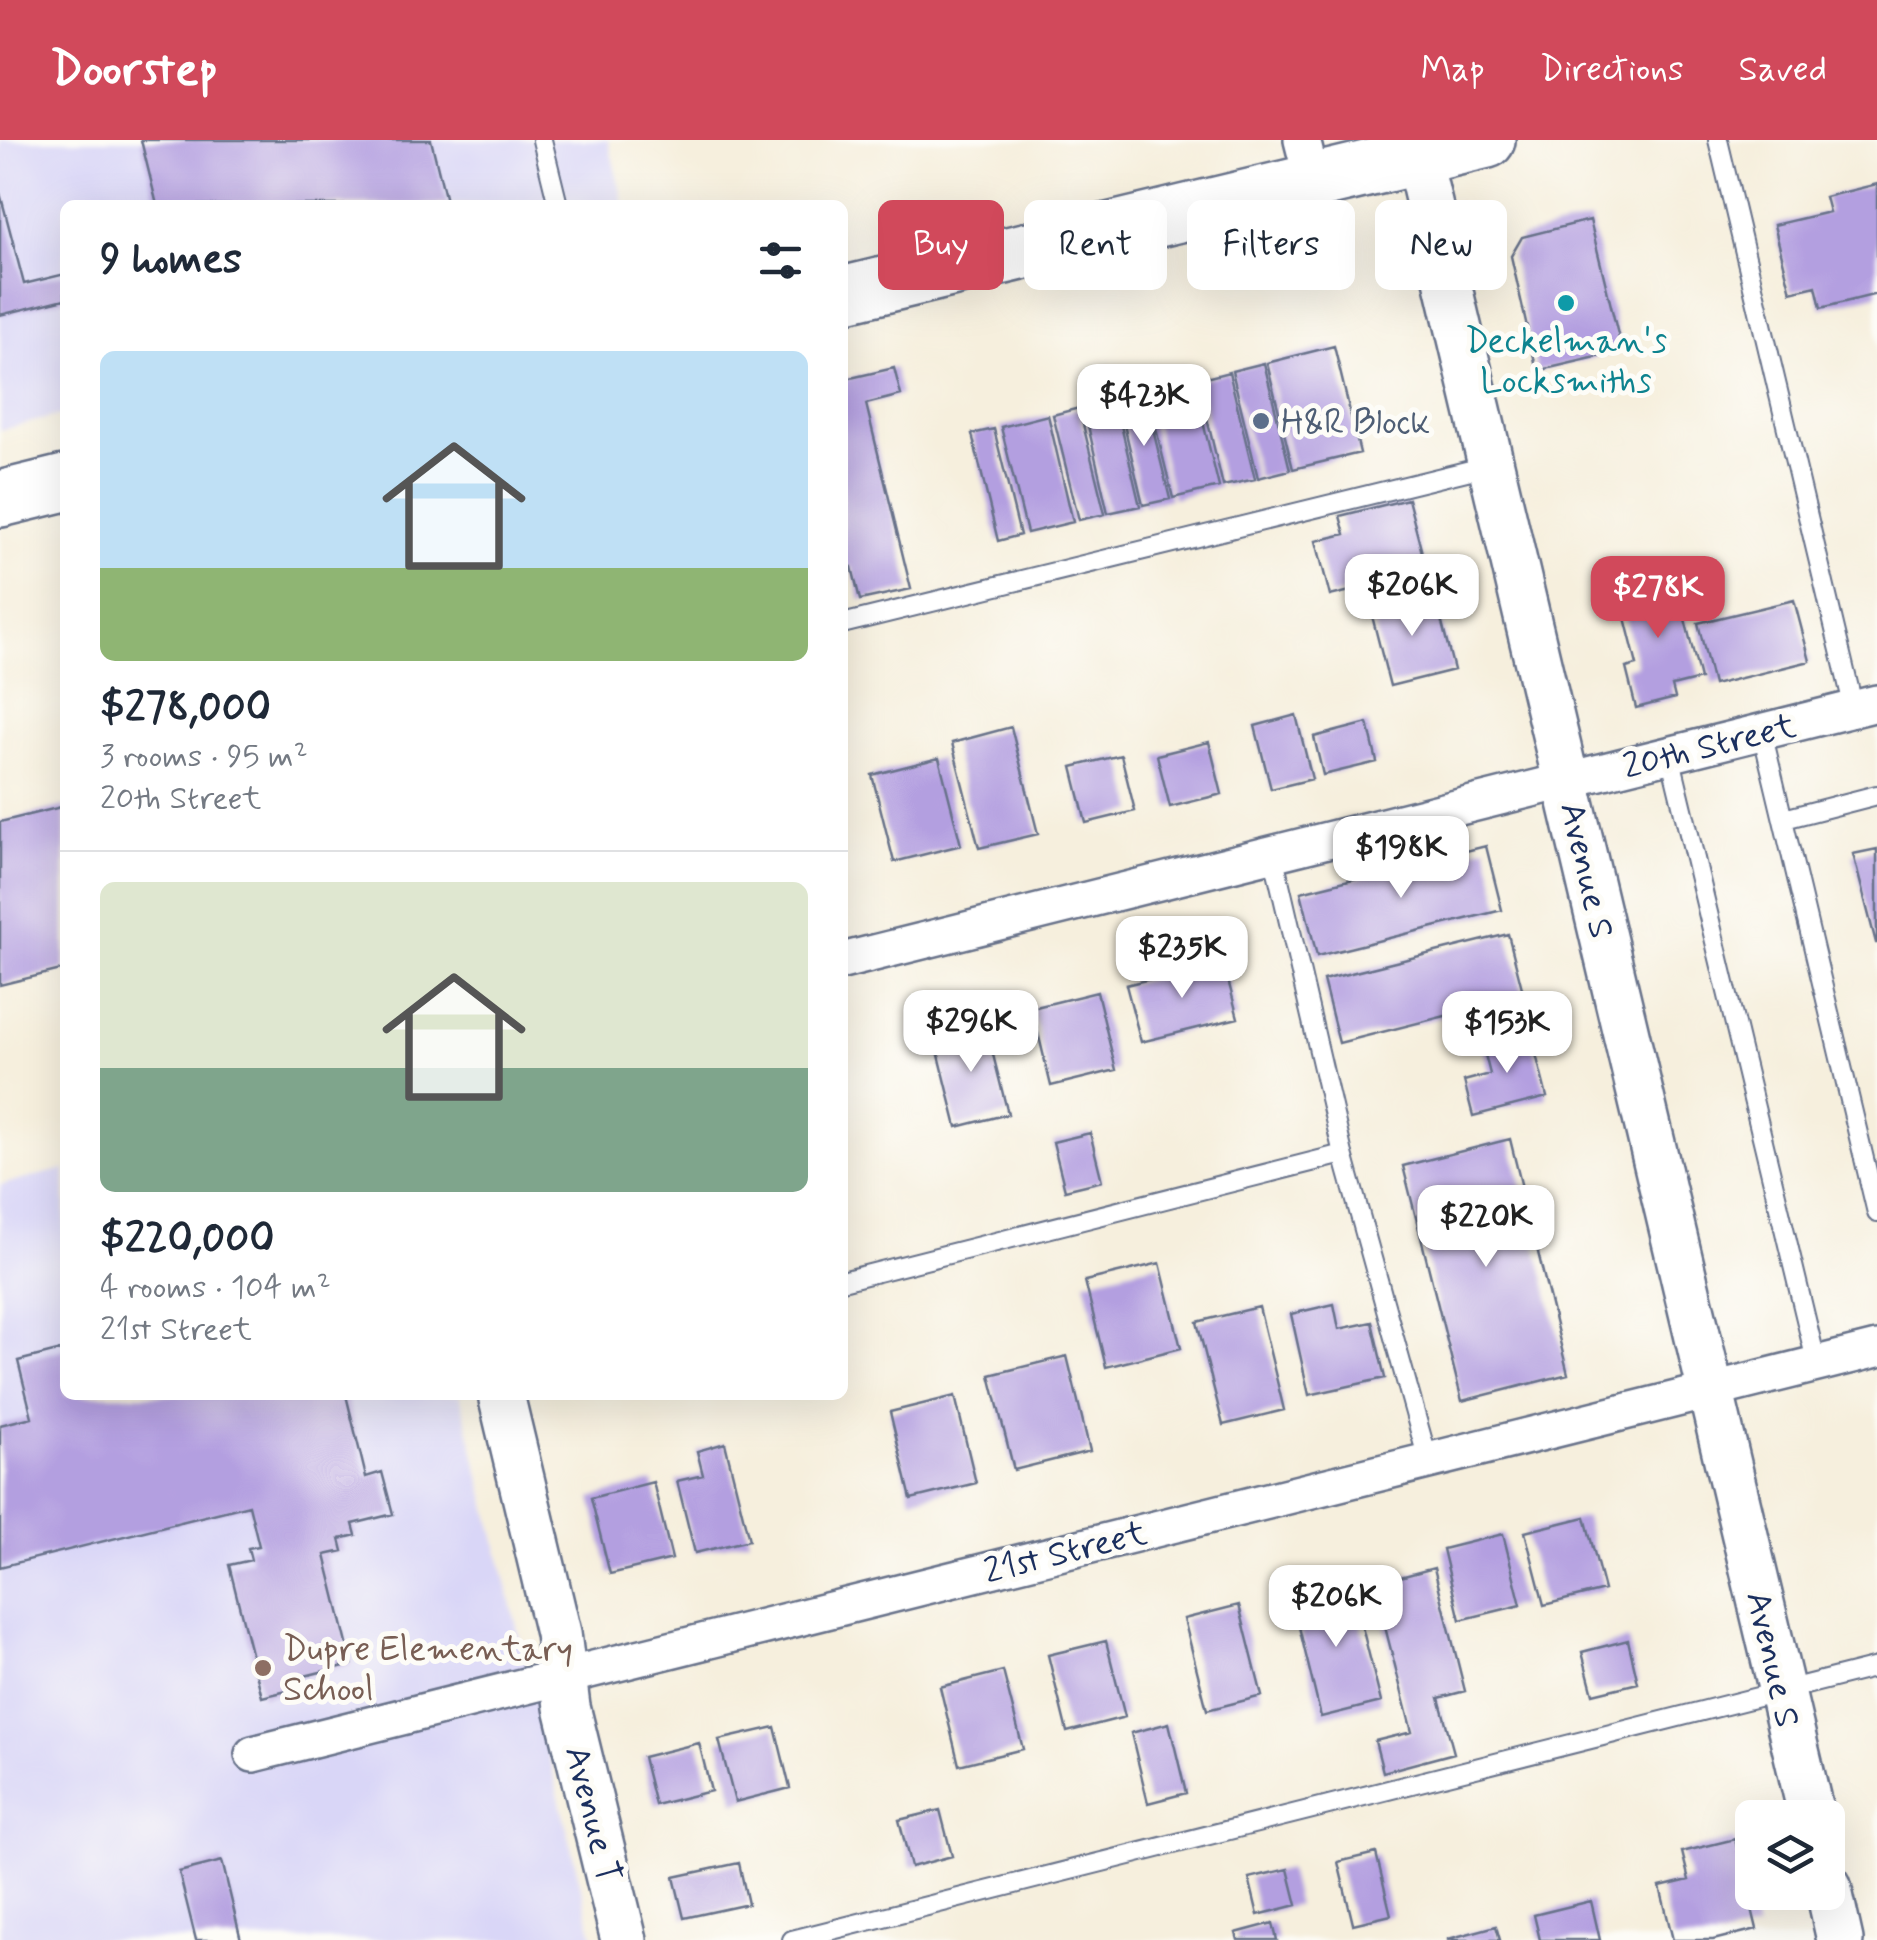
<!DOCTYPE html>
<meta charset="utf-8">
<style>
:root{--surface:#fff;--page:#f6f6f7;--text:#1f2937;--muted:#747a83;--line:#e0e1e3;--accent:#d1495b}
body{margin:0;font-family:Mynerve,sans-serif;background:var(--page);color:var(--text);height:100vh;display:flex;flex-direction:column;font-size:38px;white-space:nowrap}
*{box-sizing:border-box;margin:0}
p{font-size:32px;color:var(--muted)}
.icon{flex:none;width:55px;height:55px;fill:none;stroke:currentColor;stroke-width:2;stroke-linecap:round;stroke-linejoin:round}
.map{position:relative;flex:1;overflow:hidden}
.details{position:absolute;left:60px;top:60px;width:788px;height:1200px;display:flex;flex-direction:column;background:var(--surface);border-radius:15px;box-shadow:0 10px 40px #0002}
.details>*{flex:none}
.hud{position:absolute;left:878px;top:60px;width:848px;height:90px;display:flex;gap:20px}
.buttons{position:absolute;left:1735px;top:1660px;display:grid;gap:20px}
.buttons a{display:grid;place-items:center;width:110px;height:110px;border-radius:15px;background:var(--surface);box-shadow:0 10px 40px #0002;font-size:50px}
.price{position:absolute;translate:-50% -85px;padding:0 22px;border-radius:20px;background:#fff;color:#222;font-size:32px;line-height:65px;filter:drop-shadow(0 2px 5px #0008)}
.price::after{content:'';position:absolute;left:50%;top:60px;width:30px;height:22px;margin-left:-15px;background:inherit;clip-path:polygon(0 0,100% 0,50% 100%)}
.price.selected{background:var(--accent);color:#fff}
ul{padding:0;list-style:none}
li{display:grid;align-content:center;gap:20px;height:530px;padding:0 40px}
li+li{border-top:2px solid var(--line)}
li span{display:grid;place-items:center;height:310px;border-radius:15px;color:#555}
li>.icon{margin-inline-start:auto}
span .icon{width:180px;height:180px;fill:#fffc;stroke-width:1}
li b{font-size:42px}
h2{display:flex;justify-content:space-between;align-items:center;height:120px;padding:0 40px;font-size:42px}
.chip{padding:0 35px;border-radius:15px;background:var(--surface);box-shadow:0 10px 40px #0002;font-size:35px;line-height:90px}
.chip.selected{background:var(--accent);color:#fff}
header{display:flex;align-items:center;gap:60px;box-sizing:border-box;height:140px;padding:0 50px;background:var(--accent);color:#fff}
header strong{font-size:48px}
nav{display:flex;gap:55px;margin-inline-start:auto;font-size:35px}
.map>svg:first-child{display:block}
.built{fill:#d9d6f7}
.building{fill:#b39fe0}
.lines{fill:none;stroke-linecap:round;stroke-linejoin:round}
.service-casing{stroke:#68728a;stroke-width:22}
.minor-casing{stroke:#68728a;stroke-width:40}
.tertiary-casing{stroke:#68728a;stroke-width:50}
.primary-casing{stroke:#68728a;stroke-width:60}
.service{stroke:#fff;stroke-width:18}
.minor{stroke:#fff;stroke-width:35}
.tertiary{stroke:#fff;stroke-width:45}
.primary{stroke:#fff;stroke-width:55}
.culture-dot{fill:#0f9aa8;stroke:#fdfcf7;stroke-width:4}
.service-dot{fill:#5c6f8a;stroke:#fdfcf7;stroke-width:4}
.education-dot{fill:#8d6e63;stroke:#fdfcf7;stroke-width:4}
.labels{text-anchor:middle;stroke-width:10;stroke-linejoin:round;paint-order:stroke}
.culture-label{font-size:35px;fill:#0d838f;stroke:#fdfcf7}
.service-label{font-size:35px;fill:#4e5e75;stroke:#fdfcf7;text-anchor:start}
.street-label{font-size:35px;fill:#1b2f5e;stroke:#fdfcf7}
.education-label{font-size:35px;fill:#785e54;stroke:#fdfcf7;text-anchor:start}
</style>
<header>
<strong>Doorstep</strong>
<nav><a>Map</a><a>Directions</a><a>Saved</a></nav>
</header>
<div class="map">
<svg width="1877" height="1800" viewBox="0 0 1877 1800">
<rect width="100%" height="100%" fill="#fdfcf7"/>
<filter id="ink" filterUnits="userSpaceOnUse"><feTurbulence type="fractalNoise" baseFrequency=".01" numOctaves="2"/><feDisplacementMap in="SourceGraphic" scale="20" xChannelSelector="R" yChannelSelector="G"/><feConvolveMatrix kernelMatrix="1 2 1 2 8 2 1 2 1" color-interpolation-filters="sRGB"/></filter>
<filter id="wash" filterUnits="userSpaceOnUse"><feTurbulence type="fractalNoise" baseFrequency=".0048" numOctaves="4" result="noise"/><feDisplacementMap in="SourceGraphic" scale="40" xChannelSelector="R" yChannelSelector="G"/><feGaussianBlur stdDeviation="2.25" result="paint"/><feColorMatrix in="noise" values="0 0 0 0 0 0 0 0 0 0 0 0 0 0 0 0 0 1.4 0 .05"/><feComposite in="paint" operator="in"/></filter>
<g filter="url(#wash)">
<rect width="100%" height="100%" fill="#f6efdd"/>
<path class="built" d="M0 0H608L624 65H65V274L0 290Z
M65 1029V1255H460L594 1800H0V1045Z"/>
<g id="blocks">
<path class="building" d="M141 0H431L447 65H157Z
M1877 44V154L1821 168 1816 146 1791 152 1774 85 1829 72 1825 57Z
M0 53 24 144 65 134V159L0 175Z
M1590 80 1622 211 1537 231 1511 116 1522 97Z
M1334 206 1360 313 1293 329 1267 223Z
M1264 223 1290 330 1258 338 1232 231Z
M894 228 901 255 866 264 911 449 860 460 852 427 842 429V240Z
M1229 232 1255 339 1223 346 1198 240Z
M1193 241 1219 347 1173 358 1147 252Z
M1144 253 1170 359 1143 365 1118 259Z
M1115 260 1140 366 1108 373 1084 268Z
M1079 268 1105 374 1079 380 1053 275Z
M1048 275 1073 382 1027 393 1001 287Z
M994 289 1020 395 998 401 972 294Z
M1408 359 1427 432 1330 456 1316 401 1345 394 1340 376Z
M1674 435 1700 539 1672 546 1675 558 1636 568 1626 528 1637 525 1618 450Z
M1434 452 1454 530 1390 546 1370 468Z
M1794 460 1810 521 1713 545 1698 483Z
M1296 575 1312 639 1271 649 1255 586Z
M1368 583 1377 622 1323 635 1314 597Z
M1011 587 1038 694 979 708 952 603Z
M1209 602 1222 654 1170 667 1157 615Z
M1121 615 1135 671 1086 683 1072 627Z
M939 618 961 705 894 722 872 635Z
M65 666V829L0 845V682Z
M1486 706 1502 770 1317 816 1301 752Z
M1877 709V803H1876L1853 714Z
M1508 794 1524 856 1339 903 1323 840Z
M1223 821 1238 878 1141 902 1126 845Z
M1097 852 1116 930 1051 946 1032 868Z
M985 883 1008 974 957 987 934 895Z
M1530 891 1547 957 1473 976 1464 941 1490 934 1482 903Z
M1090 993 1102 1041 1065 1050 1053 1002Z
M1510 999 1568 1234 1462 1261 1403 1026Z
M1160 1123 1181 1208 1106 1227 1085 1141Z
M1334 1164 1339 1189 1372 1182 1385 1238 1309 1255 1291 1174Z
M1259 1167 1284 1270 1223 1285 1197 1182Z
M65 1209V1255H346L366 1337 382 1332 393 1374 353 1384 356 1395 340 1399 343 1411 325 1415 352 1524 289 1540 291 1550 262 1557 229 1425 251 1420 248 1408 259 1406 249 1365 0 1427V1285L32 1277 18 1221Z
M1067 1216 1090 1311 1014 1330 990 1235Z
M955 1256 976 1343 911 1359 890 1272Z
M725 1303 749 1400 695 1413 677 1341 703 1335 697 1311Z
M653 1342 672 1419 610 1434 591 1358Z
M1585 1377 1604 1450 1544 1465 1525 1392Z
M1503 1394 1521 1465 1460 1480 1443 1409Z
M1434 1428 1465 1551 1439 1558 1454 1613 1383 1632 1375 1601 1412 1592 1374 1444Z
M1351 1443 1381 1562 1321 1577 1292 1458Z
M1239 1465 1262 1556 1207 1570 1184 1479Z
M1628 1500 1638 1543 1593 1554 1582 1512Z
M1106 1501 1125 1577 1067 1592 1048 1515Z
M1003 1531 1023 1609 959 1625 940 1547Z
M1169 1583 1186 1653 1148 1663 1131 1593Z
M775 1587 790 1648 735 1662 719 1600Z
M699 1603 711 1651 655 1665 643 1617Z
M940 1670 952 1716 911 1727 899 1680Z
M1735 1699 1757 1789 1713 1800H1673L1660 1747 1689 1740 1682 1712Z
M1376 1713 1391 1775 1353 1784 1338 1722Z
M222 1721 241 1800H196L179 1732Z
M739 1723 748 1764 684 1778 674 1737Z
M1288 1729 1297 1765 1258 1775 1249 1738Z
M1591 1761 1600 1800H1540L1534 1775Z
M1273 1783 1277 1800H1238L1236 1793Z
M1496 1786 1500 1800H1448V1799Z"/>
</g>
</g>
<g filter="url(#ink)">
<use href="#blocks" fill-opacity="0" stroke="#68728a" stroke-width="2.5"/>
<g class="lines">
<defs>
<path id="service" d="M542 0 558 65
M1718 0 1854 569
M842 484 1491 325
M1762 592 1877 1073
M1670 615 1817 1225
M1784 679 1877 655
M1273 714 1343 1014 1428 1320
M842 1141 1343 1014
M792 1800 1877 1527"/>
<path id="minor" d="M1302 0 1313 43
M842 821 1877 563
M253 1614 1877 1209"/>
<path id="tertiary" d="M1418 17 1812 1678
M501 1255 558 1493 567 1567 624 1800
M1828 1746 1840 1800"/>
<path id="primary" d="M842 155 1487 0
M0 359 65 343"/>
</defs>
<use href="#service" class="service-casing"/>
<use href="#minor" class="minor-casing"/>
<use href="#tertiary" class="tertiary-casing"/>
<use href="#primary" class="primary-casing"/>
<use href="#service" class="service"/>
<use href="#minor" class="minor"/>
<use href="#tertiary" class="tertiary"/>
<use href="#primary" class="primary"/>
</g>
</g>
<circle class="culture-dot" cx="1566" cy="163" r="10"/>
<circle class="service-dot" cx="1261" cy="281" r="10"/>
<circle class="education-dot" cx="263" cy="1528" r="10"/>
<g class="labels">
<g class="culture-label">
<text x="1566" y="212">Deckelman's<tspan x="1566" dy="40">Locksmiths</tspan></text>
</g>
<g class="service-label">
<text x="1281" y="293">H&amp;R Block</text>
</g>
<g class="street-label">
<text transform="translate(1709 605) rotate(-14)" y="12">20th Street</text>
<text transform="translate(1588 730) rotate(77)" y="12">Avenue S</text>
<text transform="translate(1065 1411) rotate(-14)" y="12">21st Street</text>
<text transform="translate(1774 1519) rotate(77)" y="12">Avenue S</text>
<text transform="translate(594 1674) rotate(76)" y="12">Avenue T</text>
</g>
<g class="education-label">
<text x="283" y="1520">Dupre Elementary<tspan x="283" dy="40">School</tspan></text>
</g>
</g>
</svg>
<div class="buttons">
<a><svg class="icon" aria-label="layers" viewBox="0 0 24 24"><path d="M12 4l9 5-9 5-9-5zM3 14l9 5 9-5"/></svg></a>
</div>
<b class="price" style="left:1144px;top:309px">$423K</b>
<b class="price" style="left:1412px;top:499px">$206K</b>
<b class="price selected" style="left:1658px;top:501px">$278K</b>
<b class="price" style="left:1401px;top:761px">$198K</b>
<b class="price" style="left:1182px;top:861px">$235K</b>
<b class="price" style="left:971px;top:935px">$296K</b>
<b class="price" style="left:1507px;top:936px">$153K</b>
<b class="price" style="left:1486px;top:1130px">$220K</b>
<b class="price" style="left:1336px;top:1510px">$206K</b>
<div class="hud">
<a class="chip selected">Buy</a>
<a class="chip">Rent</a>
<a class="chip">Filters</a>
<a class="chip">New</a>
</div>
<section class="details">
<h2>9 homes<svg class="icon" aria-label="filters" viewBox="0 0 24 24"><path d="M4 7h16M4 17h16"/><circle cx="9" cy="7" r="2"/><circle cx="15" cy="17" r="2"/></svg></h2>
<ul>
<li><span style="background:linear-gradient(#bfe0f5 70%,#8fb573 0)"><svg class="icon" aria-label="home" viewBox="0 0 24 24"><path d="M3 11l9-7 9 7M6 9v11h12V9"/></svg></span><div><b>$278,000</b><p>3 rooms · 95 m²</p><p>20th Street</p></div></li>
<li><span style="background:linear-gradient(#dfe7d0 60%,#7fa58c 0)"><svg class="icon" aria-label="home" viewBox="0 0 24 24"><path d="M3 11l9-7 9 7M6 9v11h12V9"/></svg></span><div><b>$220,000</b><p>4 rooms · 104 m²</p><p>21st Street</p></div></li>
</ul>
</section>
</div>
